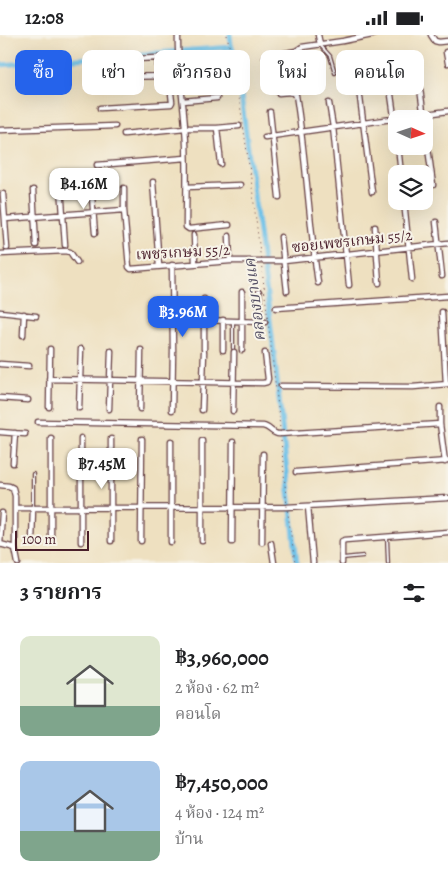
<!DOCTYPE html>
<html lang="th">
<meta charset="utf-8">
<style>
:root{--surface:#fff;--page:#f2f2f2;--text:#202124;--muted:#757577;--accent:#2563eb}
body{margin:0;font-family:Alegreya,"Noto Serif Thai",serif;background:var(--page);color:var(--text);height:100vh;display:flex;flex-direction:column;font-size:19px;white-space:nowrap}
*{box-sizing:border-box;margin:0}
p{font-size:16px;color:var(--muted)}
.icon{flex:none;width:28px;height:28px;fill:none;stroke:currentColor;stroke-width:2;stroke-linecap:round;stroke-linejoin:round}
.map{position:relative;height:528px;overflow:hidden}
.details{display:flex;flex-direction:column;background:var(--surface);flex:1}
.details>*{flex:none}
.top-card{position:absolute;left:15px;top:15px;width:419px;height:45px;display:flex;gap:10px}
.needle{width:32px;rotate:93deg}
.buttons{position:absolute;left:388px;top:75px;display:grid;gap:10px}
.buttons a{display:grid;place-items:center;width:45px;height:45px;border-radius:10px;background:var(--surface);box-shadow:0 5px 20px #0002;font-size:25px}
.scale{position:absolute;left:15px;bottom:12px;width:74px;box-sizing:border-box;padding-left:5px;border:2px solid #4a1f2b;border-top:0;font-size:14px;line-height:18px;white-space:nowrap;color:#4a1f2b;-webkit-text-stroke:4px #f7f3e8;paint-order:stroke}
.price{position:absolute;translate:-50% -42px;padding:0 11px;border-radius:10px;background:#fff;color:#222;font-size:16px;line-height:32px;filter:drop-shadow(0 1px 2px #0008)}
.price::after{content:'';position:absolute;left:50%;top:30px;width:15px;height:11px;margin-left:-8px;background:inherit;clip-path:polygon(0 0,100% 0,50% 100%)}
.price.active{background:var(--accent);color:#fff}
ul{padding:0;list-style:none}
li{display:flex;align-items:center;gap:15px;height:125px;padding:0 20px}
li span{display:grid;place-items:center;flex:none;width:140px;height:100px;border-radius:10px;color:#555}
li>.icon{margin-inline-start:auto}
span .icon{width:60px;height:60px;fill:#fffc;stroke-width:1}
li b{font-size:21px}
h2{display:flex;justify-content:space-between;align-items:center;height:60px;padding:0 20px;font-size:21px}
.chip{padding:0 18px;border-radius:10px;background:var(--surface);box-shadow:0 5px 20px #0002;font-size:18px;line-height:45px}
.chip.active{background:var(--accent);color:#fff}
.status{display:flex;justify-content:space-between;align-items:center;height:35px;padding:0 25px;background:var(--surface);direction:ltr}
.status svg{height:14px;fill:currentColor}
.map>svg:first-child{display:block}
.lines{fill:none;stroke-linecap:round;stroke-linejoin:round}
.canal{stroke:#6bc0e8;stroke-width:5}
.lane-casing{stroke:#633c41;stroke-width:4.5}
.street-casing{stroke:#633c41;stroke-width:7}
.path{stroke:#633c41;stroke-width:1;stroke-dasharray:1 4;stroke-linecap:butt}
.lane{stroke:#fff;stroke-width:2}
.street{stroke:#fff;stroke-width:4.5}
.path-bridge{stroke:#633c41;stroke-width:1;stroke-dasharray:1 4;stroke-linecap:butt}
.labels{text-anchor:middle;stroke-width:4;stroke-linejoin:round;paint-order:stroke}
.street-label{font-size:15px;fill:#4a1f2b;stroke:#f7f3e8}
.water-label{font-size:16px;font-style:italic;fill:#544f64;stroke:#f7f3e8}
</style>
<div class="status"><b>12:08</b><svg viewBox="0 0 49 12"><path d="M0 12V9h3v3zM5 12V6h3v6zM10 12V3h3v9zM15 12V0h3v12zM26 1h20v11H26zM47 4h2v5h-2z"/></svg></div>
<div class="map">
<svg width="448" height="528" viewBox="0 0 448 528">
<rect width="100%" height="100%" fill="#f7f3e8"/>
<filter id="ink" filterUnits="userSpaceOnUse"><feTurbulence type="fractalNoise" baseFrequency=".02" numOctaves="2"/><feDisplacementMap in="SourceGraphic" scale="10" xChannelSelector="R" yChannelSelector="G"/><feConvolveMatrix kernelMatrix="1 2 1 2 8 2 1 2 1" color-interpolation-filters="sRGB"/></filter>
<filter id="wash" filterUnits="userSpaceOnUse"><feTurbulence type="fractalNoise" baseFrequency=".0096" numOctaves="4" result="noise"/><feDisplacementMap in="SourceGraphic" scale="20" xChannelSelector="R" yChannelSelector="G"/><feGaussianBlur stdDeviation="1.12" result="paint"/><feColorMatrix in="noise" values="0 0 0 0 0 0 0 0 0 0 0 0 0 0 0 0 0 1.4 0 .05"/><feComposite in="paint" operator="in"/></filter>
<g filter="url(#wash)">
<rect width="100%" height="100%" fill="#eee0c0"/>
<g class="lines">
<path class="canal" d="M230 0 231 10 236 22C251 139 268 256 280 373 286 425 291 476 297 528
M0 30 232 12"/>
</g>
</g>
<g filter="url(#ink)">
<g class="lines">
<defs>
<path id="lane" d="M321 11 330 21 335 38
M233 313V287
M33 473V439
M387 502 388 528
M343 523 363 521"/>
<path id="street" d="M178 0C177 31 183 61 185 92 188 125 186 158 186 192L189 194 229 190
M318 0 320 9
M431 0 435 6 439 7 448 6
M296 16 300 37
M446 17 448 28
M265 22 296 16 302 12 343 6 372 0
M158 23V41
M416 24 433 150
M94 26 178 22
M356 31 372 157
M387 32 396 95
M91 44 113 42 169 41 172 67 171 69 100 73
M181 45 226 40
M279 58C285 58 292 55 296 60 306 122 309 186 318 248
M183 66 217 63
M329 68 333 92 349 250
M270 77 279 162
M217 93 221 129
M0 95 115 91
M124 99 185 93H217L239 91
M265 102 448 76
M398 111 401 139
M97 130 186 123
M153 147 159 231
M91 150 95 198
M61 151 65 210
M187 152 240 150
M124 153V175L129 232 131 234 230 226H284L448 208
M33 155 36 210
M3 159 7 213
M404 166 412 244
M5 184 124 175
M436 187 442 241
M375 192 379 248
M194 200 195 228
M229 201 230 226
M281 202 287 256
M0 219 66 216 70 217 77 227
M172 230 173 316 172 375
M242 257V315
M259 257 260 286
M204 264V314
M276 273 448 261
M0 277 36 281
M442 277 446 349
M173 284 265 287
M23 300 24 279
M223 315V285
M0 329 29 331
M49 344 263 348 267 347 268 344 265 318
M281 351 413 352 448 349
M0 363 28 365
M49 372 50 314
M440 372V389
M79 373 81 314
M109 374 111 316
M140 374 141 315
M202 375 204 317
M233 376 234 317
M38 387 263 391C270 392 272 399 279 399L440 389 445 427
M0 397 25 399
M51 403V507
M13 428 15 398
M296 437 448 426
M0 450 9 451 13 453 15 461V513
M308 471 313 528
M18 473 287 472 448 463
M111 506V404
M141 506 142 404
M202 506V406
M32 507 33 473
M81 507V403
M171 507V406
M232 507 233 407
M262 507 263 419
M271 508 274 528
M0 509 2 478
M0 509 15 513 18 528
M342 528V506L345 505 448 497"/>
</defs>
<use href="#lane" class="lane-casing"/>
<use href="#street" class="street-casing"/>
<path class="path" d="M183 19 230 15"/>
<use href="#lane" class="lane"/>
<use href="#street" class="street"/>
<path class="path-bridge" d="M227 0 230 15 233 22 251 144 261 226 278 372 287 472 295 528"/>
</g>
</g>
<g class="labels">
<g class="street-label">
<text transform="translate(352 206) rotate(-6)" y="5">ซอยเพชรเกษม 55/2</text>
<text transform="translate(183 217) rotate(-3)" y="5">เพชรเกษม 55/2</text>
</g>
<g class="water-label">
<text transform="translate(254 265) rotate(-97)" y="6">คลองบางแค</text>
</g>
</g>
</svg>
<div class="buttons">
<a><svg class="needle" viewBox="-14 -14 28 28"><path d="M0-13l5 13h-10z" fill="#e53935"/><path d="M0 13l5-13h-10z" fill="#757577"/></svg></a>
<a><svg class="icon" aria-label="layers" viewBox="0 0 24 24"><path d="M12 4l9 5-9 5-9-5zM3 14l9 5 9-5"/></svg></a>
</div>
<div class="scale">100 m</div>
<b class="price" style="left:84px;top:175px">฿4.16M</b>
<b class="price active" style="left:183px;top:303px">฿3.96M</b>
<b class="price" style="left:102px;top:455px">฿7.45M</b>
<div class="top-card">
<a class="chip active">ซื้อ</a>
<a class="chip">เช่า</a>
<a class="chip">ตัวกรอง</a>
<a class="chip">ใหม่</a>
<a class="chip">คอนโด</a>
</div>
</div>
<section class="details">
<h2>3 รายการ<svg class="icon" aria-label="filters" viewBox="0 0 24 24"><path d="M4 7h16M4 17h16"/><circle cx="9" cy="7" r="2"/><circle cx="15" cy="17" r="2"/></svg></h2>
<ul>
<li><span style="background:linear-gradient(#dfe7d0 70%,#7fa58c 0)"><svg class="icon" aria-label="home" viewBox="0 0 24 24"><path d="M3 11l9-7 9 7M6 9v11h12V9"/></svg></span><div><b>฿3,960,000</b><p>2 ห้อง · 62 m²</p><p>คอนโด</p></div></li>
<li><span style="background:linear-gradient(#a9c7e8 70%,#7fa58c 0)"><svg class="icon" aria-label="home" viewBox="0 0 24 24"><path d="M3 11l9-7 9 7M6 9v11h12V9"/></svg></span><div><b>฿7,450,000</b><p>4 ห้อง · 124 m²</p><p>บ้าน</p></div></li>
</ul>
</section>
